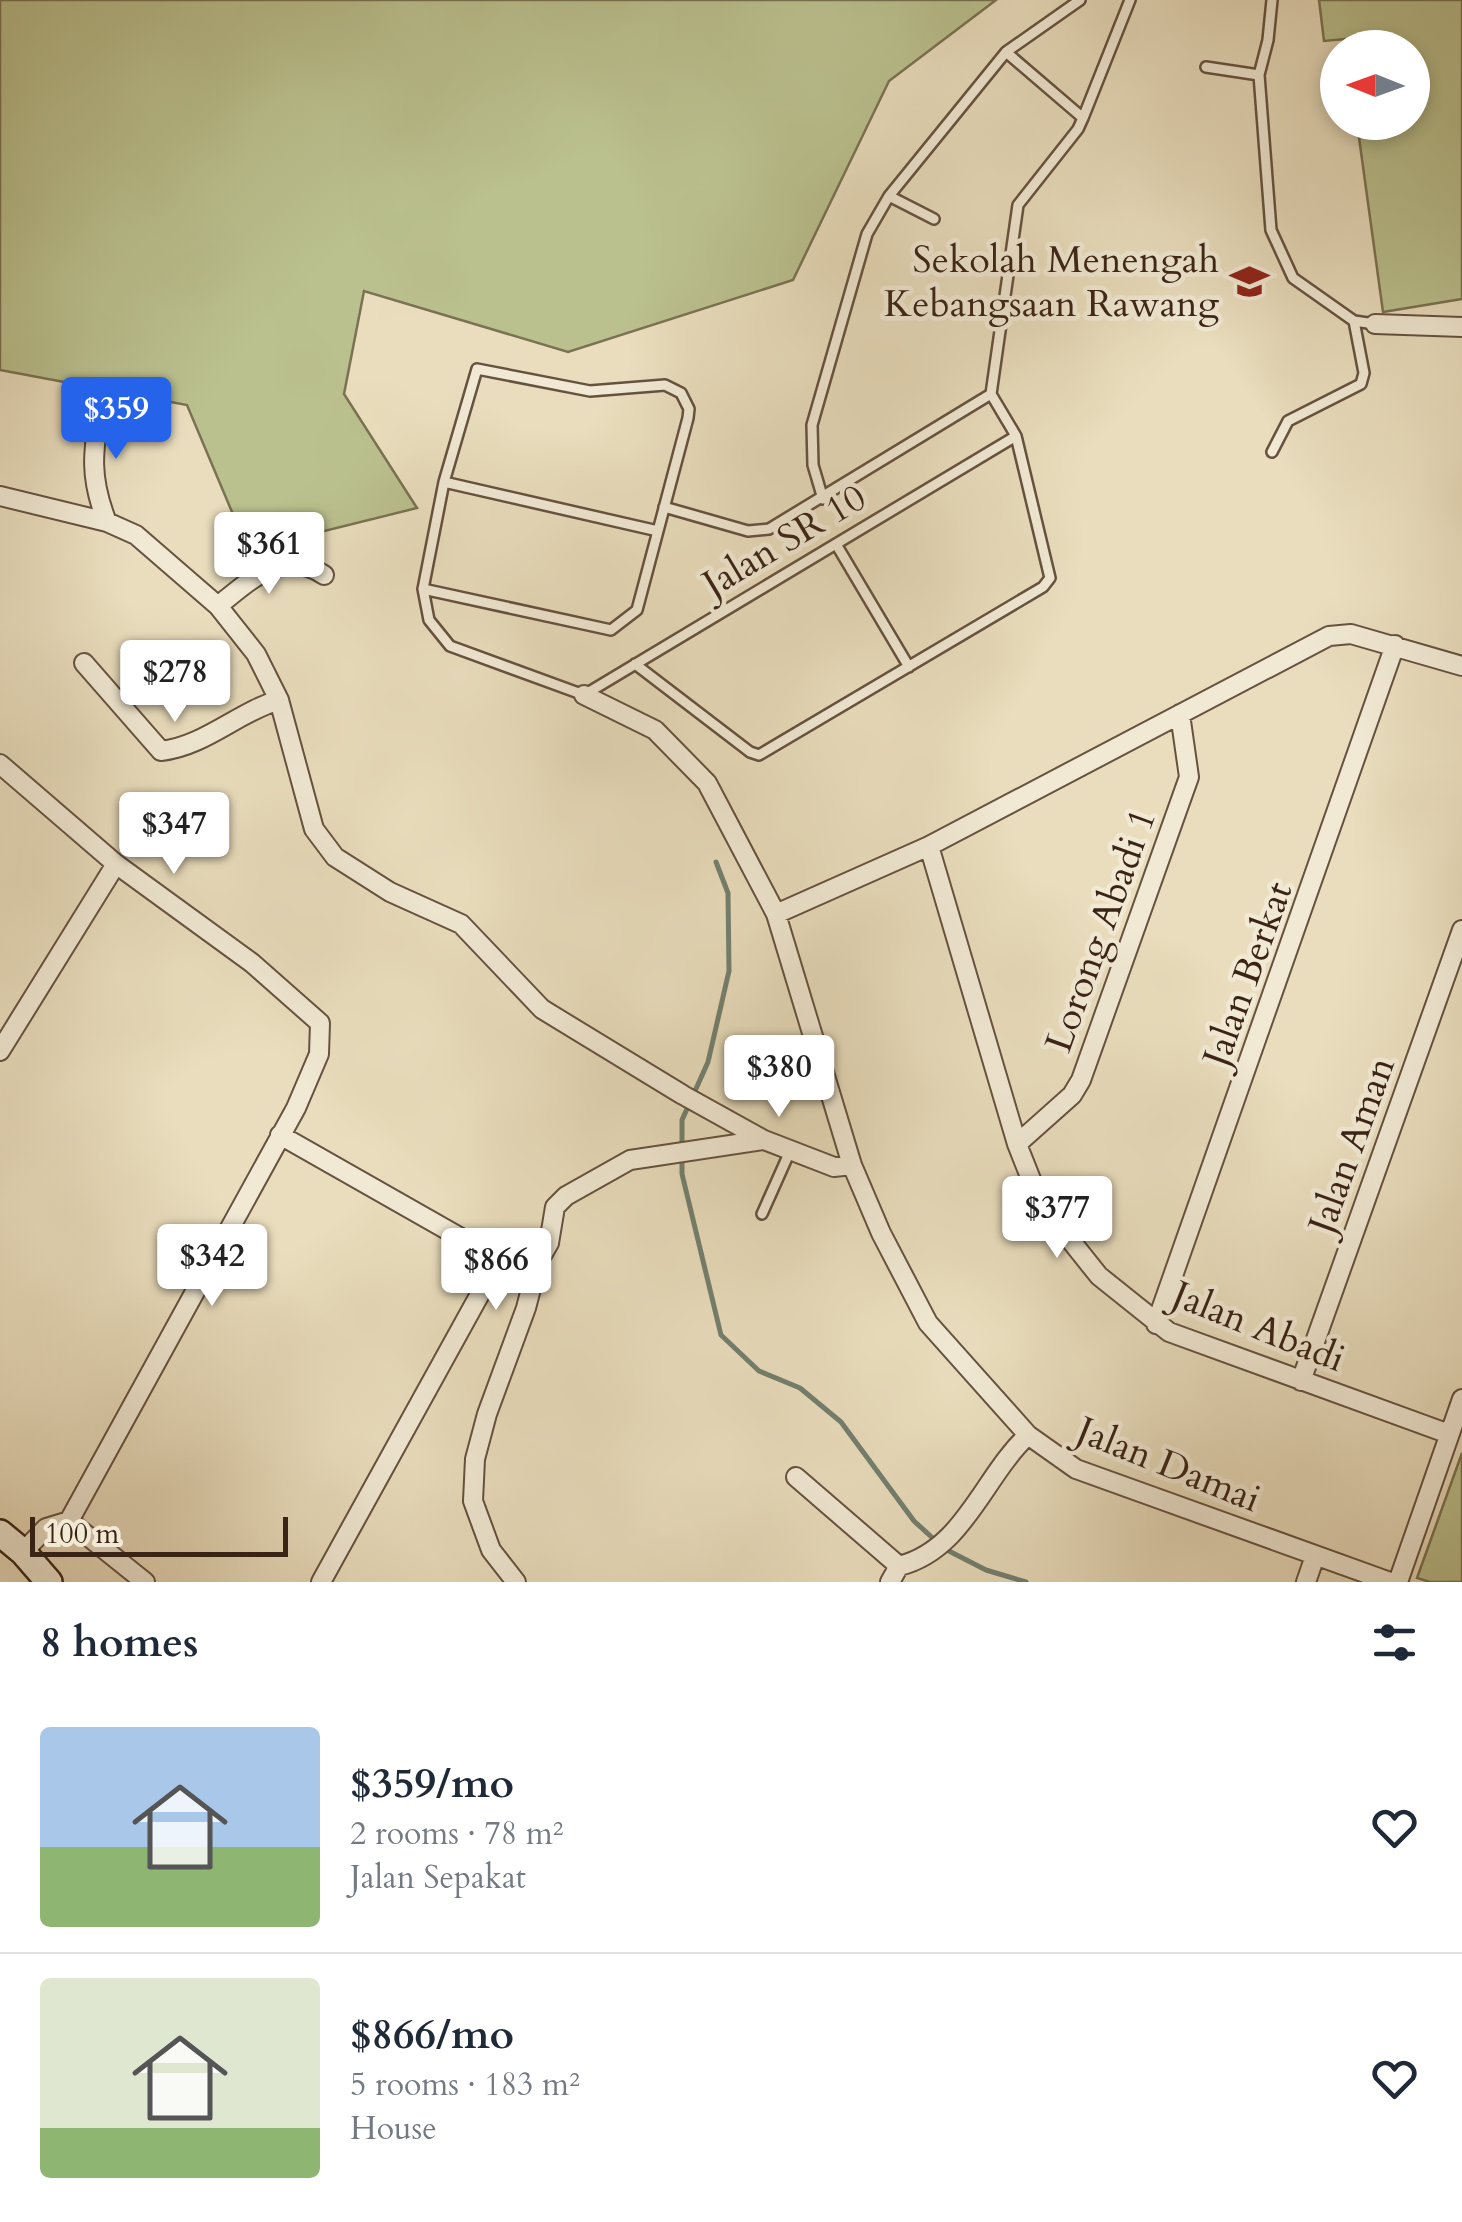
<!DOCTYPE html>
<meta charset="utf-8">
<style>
:root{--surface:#fff;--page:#f6f6f7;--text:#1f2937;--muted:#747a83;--line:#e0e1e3;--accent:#2563eb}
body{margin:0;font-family:Cardo,serif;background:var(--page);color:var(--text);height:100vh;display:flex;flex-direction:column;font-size:38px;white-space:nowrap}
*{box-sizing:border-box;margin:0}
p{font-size:32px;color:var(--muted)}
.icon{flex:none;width:55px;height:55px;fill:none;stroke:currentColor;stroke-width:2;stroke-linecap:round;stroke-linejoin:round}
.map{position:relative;height:1582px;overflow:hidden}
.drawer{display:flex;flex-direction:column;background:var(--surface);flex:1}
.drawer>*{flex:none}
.needle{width:65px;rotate:271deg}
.tools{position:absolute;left:1320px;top:30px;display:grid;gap:20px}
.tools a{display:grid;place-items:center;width:110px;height:110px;border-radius:50%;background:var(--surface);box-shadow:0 5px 15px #0003;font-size:50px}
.scale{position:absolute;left:30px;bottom:25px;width:258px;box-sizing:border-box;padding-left:10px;border:5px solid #3a2416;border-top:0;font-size:28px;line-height:35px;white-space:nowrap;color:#3a2416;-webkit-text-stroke:8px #f1e9d4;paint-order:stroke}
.price{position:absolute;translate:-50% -85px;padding:0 22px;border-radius:10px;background:#fff;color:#222;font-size:32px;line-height:65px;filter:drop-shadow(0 2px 5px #0008)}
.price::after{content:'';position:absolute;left:50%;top:60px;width:30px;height:22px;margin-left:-15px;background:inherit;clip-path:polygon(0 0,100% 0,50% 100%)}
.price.on{background:var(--accent);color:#fff}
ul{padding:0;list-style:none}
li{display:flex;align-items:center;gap:30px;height:250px;padding:0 40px}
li+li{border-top:2px solid var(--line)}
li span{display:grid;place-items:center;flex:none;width:280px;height:200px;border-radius:10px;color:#555}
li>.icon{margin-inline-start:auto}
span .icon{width:120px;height:120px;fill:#fffc;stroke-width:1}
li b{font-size:42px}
h2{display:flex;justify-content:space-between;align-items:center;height:120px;padding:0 40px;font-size:42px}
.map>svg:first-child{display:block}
.green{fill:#bac08e;stroke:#7a7252;stroke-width:2.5}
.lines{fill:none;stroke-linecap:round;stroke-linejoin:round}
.stream{stroke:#73806f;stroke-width:5}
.lane-casing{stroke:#665240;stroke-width:14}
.street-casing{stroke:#665240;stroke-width:22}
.secondary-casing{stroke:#3a2416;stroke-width:30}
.lane{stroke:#f1e9d4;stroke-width:9}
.street{stroke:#f1e9d4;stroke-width:18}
.secondary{stroke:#f1e9d4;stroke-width:25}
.labels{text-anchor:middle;stroke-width:9;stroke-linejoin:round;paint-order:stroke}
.poi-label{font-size:38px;fill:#3a2416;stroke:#f1e9d4;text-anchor:end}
.street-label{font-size:38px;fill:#3a2416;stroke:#f1e9d4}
</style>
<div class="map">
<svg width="1462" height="1582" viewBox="0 0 1462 1582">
<rect width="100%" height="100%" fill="#e9ddbd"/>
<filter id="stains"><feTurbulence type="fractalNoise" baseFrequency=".002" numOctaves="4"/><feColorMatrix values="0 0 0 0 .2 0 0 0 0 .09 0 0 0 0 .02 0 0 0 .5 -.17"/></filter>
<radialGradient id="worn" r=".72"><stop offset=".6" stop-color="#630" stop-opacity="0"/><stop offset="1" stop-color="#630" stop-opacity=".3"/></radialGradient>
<path class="green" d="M0 0H996L889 81 793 280 568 352 364 291 344 394 417 508 248 550 187 405 0 370Z
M1319 0H1462V299L1383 312 1357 123 1412 122V48L1347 47 1345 39 1324 41Z
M1462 1453V1582H1430L1417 1578Z"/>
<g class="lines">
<path class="stream" d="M716 862 728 893 729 971 708 1062 682 1120V1174L721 1335 759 1371 800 1388 841 1422 914 1521 937 1542
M945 1549 986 1570 1026 1582"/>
<defs>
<path id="lane" d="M1272 0 1268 40 1259 75 1271 230 1293 278 1354 321 1375 324
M1006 52 1080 0
M1206 67 1259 75
M1083 118 1130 0
M889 196 934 219
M1272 452 1288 421 1361 384 1364 373 1354 321
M444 482 658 531
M823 499 813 465 812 425 867 234 889 196 1006 52 1083 118 1078 129 1018 205 991 394
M836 544 909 667
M423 589 611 630 637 610 688 418 689 409 681 393 665 385 590 391 477 369 444 482 423 589 429 620 450 646 584 695 1016 436
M635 664 750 752 759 755 1043 587 1050 578 1016 436 991 394 769 529 748 531 664 507
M762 1214 791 1149"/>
<path id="street" d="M1375 324 1462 327
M100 406C93 452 89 477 107 522
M0 496 107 522 136 535 218 606 256 654 279 700 314 829 335 857 390 892 461 924 542 1009 683 1095 764 1140 834 1167 852 1165
M218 606C250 580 284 547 324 575
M84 663 161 751C205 746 238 712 279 700
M584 695 655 730 707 783 776 914 852 1165 881 1233 928 1323 1028 1435 1076 1469 1390 1582
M0 764 116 864 252 963 320 1023 319 1054 296 1108 69 1521 46 1528 23 1552
M929 846 1017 1144 1040 1202 1099 1276 1169 1332 1449 1434
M776 914 929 846 1329 636 1351 634 1462 666
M0 1051 116 864
M280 1135 470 1243 484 1264 480 1294 321 1582
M1017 1144 1072 1095 1081 1080 1189 777 1180 714
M1156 1324 1395 645
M1301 1381 1462 930
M796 1477 899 1566
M69 1521 145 1582
M516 1582 491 1550 473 1501 475 1459 487 1414 526 1308 538 1262 549 1243 555 1207 566 1196 630 1160 764 1140
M890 1582 899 1566C964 1550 983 1477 1028 1435
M1306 1582 1315 1556
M1398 1582 1462 1399"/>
<path id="secondary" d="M0 1533 23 1552 49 1582"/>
</defs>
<use href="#lane" class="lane-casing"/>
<use href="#street" class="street-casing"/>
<use href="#secondary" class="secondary-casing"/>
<use href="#lane" class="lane"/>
<use href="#street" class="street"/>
<use href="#secondary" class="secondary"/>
</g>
<defs>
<symbol id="school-bare" viewBox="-9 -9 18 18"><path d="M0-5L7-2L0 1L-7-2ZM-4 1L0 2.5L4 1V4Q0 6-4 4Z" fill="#8f2418" stroke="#f1e9d4" stroke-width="2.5" paint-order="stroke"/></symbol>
</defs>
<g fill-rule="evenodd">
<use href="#school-bare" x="1222" y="254" width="55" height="55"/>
</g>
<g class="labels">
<g class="poi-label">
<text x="1219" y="272">Sekolah Menengah<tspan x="1219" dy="44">Kebangsaan Rawang</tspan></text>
</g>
<g class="street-label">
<text transform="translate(784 540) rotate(-31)" y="13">Jalan SR 10</text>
<text transform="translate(1100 930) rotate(-70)" y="13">Lorong Abadi 1</text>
<text transform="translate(1247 974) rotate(-70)" y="13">Jalan Berkat</text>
<text transform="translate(1351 1145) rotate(-70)" y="13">Jalan Aman</text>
<text transform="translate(1259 1326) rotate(22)" y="13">Jalan Abadi</text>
<text transform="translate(1169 1464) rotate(22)" y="13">Jalan Damai</text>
</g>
</g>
<rect width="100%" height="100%" filter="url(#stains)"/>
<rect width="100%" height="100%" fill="url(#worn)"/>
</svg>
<div class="tools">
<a><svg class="needle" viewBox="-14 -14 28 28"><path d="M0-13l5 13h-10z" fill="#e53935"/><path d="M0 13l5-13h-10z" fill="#747a83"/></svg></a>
</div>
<div class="scale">100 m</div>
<b class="price on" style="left:116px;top:462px">$359</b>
<b class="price" style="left:269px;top:597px">$361</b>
<b class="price" style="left:175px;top:725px">$278</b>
<b class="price" style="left:174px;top:877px">$347</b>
<b class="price" style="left:779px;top:1120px">$380</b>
<b class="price" style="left:1057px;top:1261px">$377</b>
<b class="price" style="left:212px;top:1309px">$342</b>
<b class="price" style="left:496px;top:1313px">$866</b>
</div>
<section class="drawer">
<h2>8 homes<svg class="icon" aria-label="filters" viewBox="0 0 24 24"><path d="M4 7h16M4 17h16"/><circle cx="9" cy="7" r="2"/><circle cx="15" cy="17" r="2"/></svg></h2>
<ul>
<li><span style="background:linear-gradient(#a9c7e8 60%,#8fb573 0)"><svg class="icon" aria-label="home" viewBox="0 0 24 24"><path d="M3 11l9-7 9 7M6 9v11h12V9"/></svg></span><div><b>$359/mo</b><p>2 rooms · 78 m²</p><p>Jalan Sepakat</p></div><svg class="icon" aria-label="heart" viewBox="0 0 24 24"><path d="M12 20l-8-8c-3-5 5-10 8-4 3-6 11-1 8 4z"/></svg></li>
<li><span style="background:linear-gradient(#dfe7d0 75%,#8fb573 0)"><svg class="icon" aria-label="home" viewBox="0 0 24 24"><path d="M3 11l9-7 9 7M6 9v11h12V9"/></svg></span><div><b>$866/mo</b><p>5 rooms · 183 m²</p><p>House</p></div><svg class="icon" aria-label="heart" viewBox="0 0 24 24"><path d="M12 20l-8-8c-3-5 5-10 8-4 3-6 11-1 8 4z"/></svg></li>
</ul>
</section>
